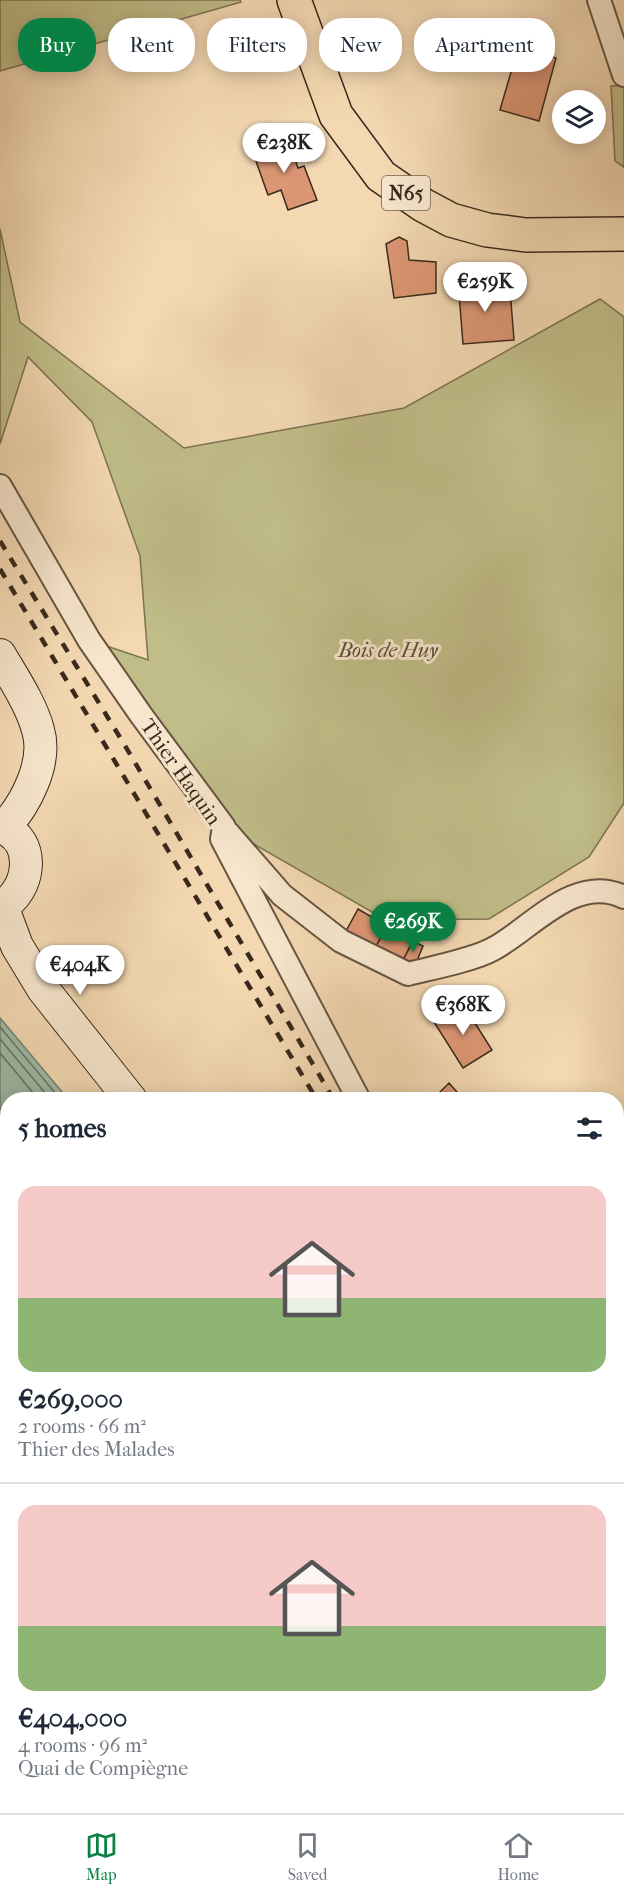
<!DOCTYPE html>
<meta charset="utf-8">
<style>
:root{--surface:#fff;--page:#f2f2f3;--text:#1f2937;--muted:#747a83;--line:#e0e1e3;--accent:#0b8043}
body{margin:0;font-family:"IM FELL French Canon",serif;background:var(--page);color:var(--text);height:100vh;display:flex;flex-direction:column;font-size:22px;white-space:nowrap}
*{box-sizing:border-box;margin:0}
p{font-size:20px;color:var(--muted)}
.icon{flex:none;width:33px;height:33px;fill:none;stroke:currentColor;stroke-width:2;stroke-linecap:round;stroke-linejoin:round}
.map{position:relative;flex:1;overflow:hidden}
.panel{position:absolute;left:0px;top:1092px;width:624px;height:722px;display:flex;flex-direction:column;background:var(--surface);border-radius:24px 24px 0 0;box-shadow:0 3px 15px #0003}
.panel>*{flex:none}
.banner{position:absolute;left:18px;top:18px;width:588px;height:54px;display:flex;gap:12px}
.buttons{position:absolute;left:552px;top:90px;display:grid;gap:12px}
.buttons a{display:grid;place-items:center;width:54px;height:54px;border-radius:50%;background:var(--surface);box-shadow:0 3px 15px #0003;font-size:30px}
.price{position:absolute;translate:-50% -51px;padding:0 14px;border-radius:21px;background:#fff;color:#222;font-size:20px;line-height:39px;filter:drop-shadow(0 2px 3px #0008)}
.price::after{content:'';position:absolute;left:50%;top:36px;width:18px;height:14px;margin-left:-9px;background:inherit;clip-path:polygon(0 0,100% 0,50% 100%)}
.price.current{background:var(--accent);color:#fff}
ul{padding:0;list-style:none}
li{display:grid;align-content:center;gap:12px;height:318px;padding:0 18px}
li+li{border-top:2px solid var(--line)}
li span{display:grid;place-items:center;height:186px;border-radius:18px;color:#555}
li>.icon{margin-inline-start:auto}
span .icon{width:108px;height:108px;fill:#fffc;stroke-width:1}
li b{font-size:26px}
h2{display:flex;justify-content:space-between;align-items:center;height:72px;padding:0 18px;font-size:26px}
.tag{padding:0 21px;border-radius:24px;background:var(--surface);box-shadow:0 3px 15px #0003;font-size:21px;line-height:54px}
.tag.current{background:var(--accent);color:#fff}
.menu{display:flex;justify-content:space-around;align-items:center;height:84px;border-top:2px solid var(--line);background:var(--surface);font-size:16px;color:var(--muted)}
.menu a{display:grid;justify-items:center;gap:3px}
.menu .current{color:var(--accent)}
.map>svg:first-child{display:block}
.green{fill:#c0bd88;stroke:#7c7352;stroke-width:1.5}
.water{fill:#9dbba7;stroke:#758170;stroke-width:1.5}
.lines{fill:none;stroke-linecap:round;stroke-linejoin:round}
.shore{stroke:#6a7262;stroke-width:1.5}
.building{fill:#dc9674;stroke:#38291d;stroke-width:1.5}
.street-casing{stroke:#675542;stroke-width:26}
.secondary-casing{stroke:#38291d;stroke-width:34}
.primary-casing{stroke:#38291d;stroke-width:36}
.path{stroke:#38291d;stroke-width:4;stroke-dasharray:1.5 3;stroke-linecap:butt}
.street{stroke:#f7e6cd;stroke-width:22}
.secondary{stroke:#f7e6cd;stroke-width:32}
.primary{stroke:#f3d8b2;stroke-width:33}
.rail{stroke:#38291d;stroke-width:4.5;stroke-dasharray:10 10;stroke-linecap:butt}
.labels{text-anchor:middle;stroke-width:6;stroke-linejoin:round;paint-order:stroke}
.shield{fill:#f7e6cd;stroke:#716252;stroke-width:1.5}
.shield-label{font-size:20px;font-weight:bold;fill:#38291d}
.park-label{font-size:21px;font-style:italic;fill:#5a4e38;stroke:#f7e6cd}
.street-label{font-size:21px;fill:#38291d;stroke:#f7e6cd}
</style>
<div class="map">
<svg width="624" height="1813" viewBox="0 0 624 1813">
<rect width="100%" height="100%" fill="#f3d8b2"/>
<filter id="stains"><feTurbulence type="fractalNoise" baseFrequency=".00333" numOctaves="4"/><feColorMatrix values="0 0 0 0 .2 0 0 0 0 .09 0 0 0 0 .02 0 0 0 .5 -.17"/></filter>
<radialGradient id="worn" r=".72"><stop offset=".6" stop-color="#630" stop-opacity="0"/><stop offset="1" stop-color="#630" stop-opacity=".3"/></radialGradient>
<path class="green" d="M0 0H240L241 2 0 71Z
M624 85V167L615 161 611 86Z
M0 229 20 322 184 448 404 408 600 299 624 317V803L589 857 489 919 386 920 224 827 89 640 148 660 140 556 92 422 28 357 0 444Z
M616 1184 624 1187V1270L617 1258Z"/>
<path class="water" d="M0 1018 68 1099 8 1100V1806H500L504 1813H0Z"/>
<g class="lines">
<path class="shore" d="M0 1027 61 1100
M0 1039 51 1100
M0 1053 39 1100"/>
</g>
<path class="building" d="M518 48 556 58 539 121 500 110Z
M287 137 298 168 304 166 317 200 288 210 281 190 268 195 252 150Z
M399 237 407 241 409 260 436 262V293L394 298 386 244Z
M490 279 491 291 510 289 514 340 463 344 458 281Z
M358 909 387 926 374 950 345 933Z
M387 926 413 941 402 962 374 950Z
M413 941 423 946 416 963 402 962Z
M463 1004 492 1050 463 1068 434 1022Z
M449 1083 464 1100H438L435 1097Z"/>
<g class="lines">
<defs>
<path id="street" d="M599 0 624 75
M0 486 89 640 141 715 224 827 222 839 359 1100
M228 833 282 895 341 941 408 974C432 968 473 960 493 949 531 929 575 873 624 897"/>
<path id="secondary" d="M0 655C14 679 31 704 38 730 48 763 25 805 4 828
M0 827C38 839 31 892 0 907
M2 906 17 946 43 989 131 1100
M551 1806 554 1813"/>
<path id="primary" d="M294 0 336 115 381 176 423 205 451 220 487 230 526 235 624 234"/>
</defs>
<use href="#street" class="street-casing"/>
<use href="#secondary" class="secondary-casing"/>
<use href="#primary" class="primary-casing"/>
<path class="path" d="M616 1607 624 1629"/>
<use href="#street" class="street"/>
<use href="#secondary" class="secondary"/>
<use href="#primary" class="primary"/>
<path class="rail" d="M0 541 124 744 334 1100
M0 569 317 1100
M616 1693 624 1712
M616 1733 624 1752"/>
</g>
<g class="labels">
<rect class="shield" x="382" y="176" width="48" height="34" rx="4.5"/>
<g class="shield-label">
<text x="406" y="200">N65</text>
</g>
<g class="park-label">
<text x="388" y="657">Bois de Huy</text>
</g>
<g class="street-label">
<text transform="translate(181 772) rotate(55)" y="7">Thier Haquin</text>
</g>
</g>
<rect width="100%" height="100%" filter="url(#stains)"/>
<rect width="100%" height="100%" fill="url(#worn)"/>
</svg>
<div class="buttons">
<a><svg class="icon" aria-label="layers" viewBox="0 0 24 24"><path d="M12 4l9 5-9 5-9-5zM3 14l9 5 9-5"/></svg></a>
</div>
<b class="price" style="left:284px;top:174px">€238K</b>
<b class="price" style="left:485px;top:313px">€259K</b>
<b class="price current" style="left:413px;top:953px">€269K</b>
<b class="price" style="left:80px;top:996px">€404K</b>
<b class="price" style="left:463px;top:1036px">€368K</b>
<div class="banner">
<a class="tag current">Buy</a>
<a class="tag">Rent</a>
<a class="tag">Filters</a>
<a class="tag">New</a>
<a class="tag">Apartment</a>
</div>
<section class="panel">
<h2>5 homes<svg class="icon" aria-label="filters" viewBox="0 0 24 24"><path d="M4 7h16M4 17h16"/><circle cx="9" cy="7" r="2"/><circle cx="15" cy="17" r="2"/></svg></h2>
<ul>
<li><span style="background:linear-gradient(#f6c9c9 60%,#8fb573 0)"><svg class="icon" aria-label="home" viewBox="0 0 24 24"><path d="M3 11l9-7 9 7M6 9v11h12V9"/></svg></span><div><b>€269,000</b><p>2 rooms · 66 m²</p><p>Thier des Malades</p></div></li>
<li><span style="background:linear-gradient(#f6c9c9 65%,#8fb573 0)"><svg class="icon" aria-label="home" viewBox="0 0 24 24"><path d="M3 11l9-7 9 7M6 9v11h12V9"/></svg></span><div><b>€404,000</b><p>4 rooms · 96 m²</p><p>Quai de Compiègne</p></div></li>
</ul>
</section>
</div>
<nav class="menu">
<a class="current"><svg class="icon" aria-label="map" viewBox="0 0 24 24"><path d="M3 6l6-2 6 2 6-2v14l-6 2-6-2-6 2zM9 4v14M15 6v14"/></svg>Map</a>
<a><svg class="icon" aria-label="saved" viewBox="0 0 24 24"><path d="M7 4h10v16l-5-4-5 4z"/></svg>Saved</a>
<a><svg class="icon" aria-label="home" viewBox="0 0 24 24"><path d="M3 11l9-7 9 7M6 9v11h12V9"/></svg>Home</a>
</nav>
